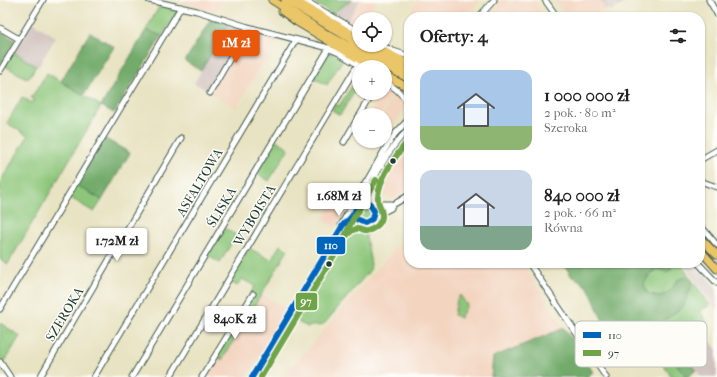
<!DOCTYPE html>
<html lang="pl">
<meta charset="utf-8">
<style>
:root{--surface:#fff;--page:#f2f2f2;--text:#222;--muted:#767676;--accent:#ea580c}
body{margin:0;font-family:"IM FELL French Canon",serif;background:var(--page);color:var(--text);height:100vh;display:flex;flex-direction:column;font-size:15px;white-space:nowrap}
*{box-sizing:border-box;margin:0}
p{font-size:13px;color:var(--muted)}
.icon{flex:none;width:22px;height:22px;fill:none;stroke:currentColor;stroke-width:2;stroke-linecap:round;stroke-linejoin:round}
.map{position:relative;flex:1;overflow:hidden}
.sheet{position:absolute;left:404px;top:12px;width:301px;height:256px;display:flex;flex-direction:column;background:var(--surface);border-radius:16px;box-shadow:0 1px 3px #0004}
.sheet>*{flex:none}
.controls{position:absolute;left:352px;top:12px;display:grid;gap:8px}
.controls a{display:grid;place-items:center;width:40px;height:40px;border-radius:50%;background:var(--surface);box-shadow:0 1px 3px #0004;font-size:20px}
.price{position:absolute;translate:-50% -34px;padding:0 9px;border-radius:4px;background:#fff;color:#222;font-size:13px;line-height:26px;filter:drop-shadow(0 1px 2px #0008)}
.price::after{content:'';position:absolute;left:50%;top:24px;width:12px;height:9px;margin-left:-6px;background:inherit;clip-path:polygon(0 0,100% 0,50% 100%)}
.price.active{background:var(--accent);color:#fff}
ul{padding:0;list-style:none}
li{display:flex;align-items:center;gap:12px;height:100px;padding:0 16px}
li span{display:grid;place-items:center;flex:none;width:112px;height:80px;border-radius:12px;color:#555}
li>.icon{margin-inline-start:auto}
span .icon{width:48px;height:48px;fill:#fffc;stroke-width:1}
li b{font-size:17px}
h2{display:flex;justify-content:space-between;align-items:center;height:48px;padding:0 16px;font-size:17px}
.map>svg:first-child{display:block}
.built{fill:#f3d4bf}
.industrial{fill:#cfc0bb}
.green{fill:#8dc67a;stroke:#568257}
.forest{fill:#72ab6a;stroke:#48744f}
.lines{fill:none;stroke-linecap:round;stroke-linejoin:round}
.minor-casing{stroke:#3d5649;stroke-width:7}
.highway-casing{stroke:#3d5649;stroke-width:9}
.minor{stroke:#fff;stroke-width:5}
.highway{stroke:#ebc669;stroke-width:7}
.bus-1-casing{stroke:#fdfcf7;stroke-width:9}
.bus-2-casing{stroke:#fdfcf7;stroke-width:9}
.bus-1{stroke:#0065bd;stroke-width:6}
.bus-2{stroke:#70a448;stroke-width:6}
.bus-dot{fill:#1f3d34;stroke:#fdfcf7;stroke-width:1.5}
.labels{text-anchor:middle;stroke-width:3;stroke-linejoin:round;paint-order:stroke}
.street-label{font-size:13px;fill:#1f3d34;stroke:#fdfcf7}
.key{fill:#fdfcf7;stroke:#bac3bc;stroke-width:1}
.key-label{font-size:11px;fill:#1f3d34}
.line-badge{stroke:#fdfcf7;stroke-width:1.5}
.badge-label{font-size:11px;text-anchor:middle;font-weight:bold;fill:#fff}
</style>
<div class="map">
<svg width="717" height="377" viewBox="0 0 717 377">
<rect width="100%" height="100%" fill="#fdfcf7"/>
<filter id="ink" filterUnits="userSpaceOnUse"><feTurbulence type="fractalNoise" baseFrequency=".025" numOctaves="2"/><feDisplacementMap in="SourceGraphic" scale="8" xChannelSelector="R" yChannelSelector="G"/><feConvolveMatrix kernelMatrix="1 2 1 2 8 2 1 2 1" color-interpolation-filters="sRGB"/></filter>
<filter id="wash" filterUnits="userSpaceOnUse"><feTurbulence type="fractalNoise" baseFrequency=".012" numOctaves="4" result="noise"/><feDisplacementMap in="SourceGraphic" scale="16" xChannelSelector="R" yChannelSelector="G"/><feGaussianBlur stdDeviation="0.9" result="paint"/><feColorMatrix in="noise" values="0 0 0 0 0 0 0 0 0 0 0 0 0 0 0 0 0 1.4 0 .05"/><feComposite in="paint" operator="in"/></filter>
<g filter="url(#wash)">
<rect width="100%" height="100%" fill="#e8e3c2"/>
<path class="built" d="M185 0H223L215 12 183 4Z
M360 0H377L365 19H359V29L347 22Z
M418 0H480L466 17H421L411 11Z
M500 0H505L509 5 517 0H534L545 17H486Z
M554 0H603L601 2 605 10 589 17H566Z
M252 30 279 37 236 108 211 93 247 31Z
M385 87 394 93 380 115H369L382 93H385Z
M395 94 406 105 390 132 385 129V115H383Z
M398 154 406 157 409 175V189L392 200 389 197 379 193 380 180Z
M337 193 350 201 335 228 323 218Z
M409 233V263H522L564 328 493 357 491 377H283Z
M261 294 287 309 247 377H204L217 356 222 359Z"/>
<path class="industrial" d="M310 0H360L347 22 339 17V15L336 13 333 14Z
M603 0H630L611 11 608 8 605 10 601 2Z
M32 22 56 37 38 67 13 52Z
M230 23 243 27 244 30 208 91 194 83Z
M683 263H694L717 289V311Z
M700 327 717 350V377H701L677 343Z"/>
<path class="green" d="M310 0H352L339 8 333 14Z
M160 5 179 9 162 36 146 30Z
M13 52 36 66 28 79 5 66Z
M329 52 343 59 327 85 314 78Z
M47 73 101 106 8 264 0 259V182L28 136 7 123 22 97 32 103 34 100 31 98Z
M359 75V84L340 115 332 110 335 104 339 106Z
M276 140 289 148 269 181 257 173Z
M76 185 102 200 94 212 69 197Z
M357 213a7 7 0 1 1 14 0a7 7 0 1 1-14 0Z
M354 226 361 227 364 232H365L371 264 370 270 325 323 320 326 316 325 308 327 299 323V322L296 318 309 296 326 275 334 260 338 246 344 235Z
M224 228 236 235 220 263 207 255Z
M280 245 288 250 222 360 217 356 255 286 242 279 237 286 229 281 249 248 271 260Z
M671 263H680L710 305 700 311 707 322 691 334 689 333 663 345 686 377H669L671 376 653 350 643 356 631 338 647 333 678 279 670 291 660 296 647 293 644 284C652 269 656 269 672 266Z
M460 295 467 305 460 318 454 315 457 299Z
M0 323 20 336 4 363 0 357Z"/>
<path class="forest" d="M212 17 230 23 201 71 185 61Z
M146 30 162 36 114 113 101 106Z
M0 31 15 40 0 65Z
M90 32 114 47 84 95 61 81Z
M104 138 130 153 102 200 76 185Z
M563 263H671V270L667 272 656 269 649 274 644 284 647 293C651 294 656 297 660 296 676 295 671 276 688 277L692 282V286L683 307 647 333 631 338 619 346 602 319 589 289 579 280 572 277Z
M564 328 593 372 587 377H491L493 357Z
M689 333 691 334 677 343 696 370 688 377H686L663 345 674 337Z"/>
</g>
<g filter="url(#ink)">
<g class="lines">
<defs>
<path id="minor" d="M149 0 197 11 248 27 325 47 339 53 362 67
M304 0 359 32
M545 0 557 17
M709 0 717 14
M479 17 494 0
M0 28 19 39
M381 45 393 51 409 56
M0 71 43 0
M385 81 397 90 409 103
M210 93 248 27
M360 115 373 93
M344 142 359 116
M700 160 717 150
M700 181 717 187
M370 192 376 202 381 204H391
M354 212a10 10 0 1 1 20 0a10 10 0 1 1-20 0Z
M360 203 368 179 384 151 395 134 409 119
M369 203C367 181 393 144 409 129
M373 208C388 209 397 203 409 195
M373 217 391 208
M341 225 366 181
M700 225 717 245
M344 227 358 220
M529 263 606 377
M698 263 717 283
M0 309 181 7
M0 362 10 377
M40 377 181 138
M94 377 296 40
M132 377 329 48
M170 377 358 64
M202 377 253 294
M252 377 339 231 343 225 354 213"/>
<path id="highway" d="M272 0 325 33 409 79
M285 0 359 44
M294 0 359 38
M282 11 297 22 372 67
M360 45 409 72
M372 45 409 64
M385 75 409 88
M700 238 717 255
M700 250 717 269"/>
</defs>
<use href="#minor" class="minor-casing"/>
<use href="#highway" class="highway-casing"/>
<use href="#minor" class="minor"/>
<use href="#highway" class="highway"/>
<defs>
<path id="bus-1" d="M252 377 343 225C346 222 350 219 352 216 359 207 355 200 370 204L374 211 372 219 365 223 358 220"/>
<path id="bus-2" d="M345 236 352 221 376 180
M261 377 345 237C348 234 354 228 358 229 360 229 362 231 364 231 368 232 375 228 378 225 388 214 376 206 378 196 380 176 396 155 409 140"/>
</defs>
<use href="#bus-1" class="bus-1-casing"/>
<use href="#bus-2" class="bus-2-casing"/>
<use href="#bus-1" class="bus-1"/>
<use href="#bus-2" class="bus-2"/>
</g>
</g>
<g class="bus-dot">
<circle cx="393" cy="161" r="3.5"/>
<circle cx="329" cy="264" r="3.5"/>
</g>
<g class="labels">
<g class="street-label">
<text transform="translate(199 182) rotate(-59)" y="5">ASFALTOWA</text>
<text transform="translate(221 207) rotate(-59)" y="5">ŚLISKA</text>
<text transform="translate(254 215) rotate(-59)" y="5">WYBOISTA</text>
<text transform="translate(64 314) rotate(-59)" y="5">SZEROKA</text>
</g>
</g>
<rect x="575" y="321" width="132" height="46" rx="6" class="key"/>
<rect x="583" y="332" width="18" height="6" fill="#0065bd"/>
<rect x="583" y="350" width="18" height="6" fill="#70a448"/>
<g class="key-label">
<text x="608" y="339">110</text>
<text x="608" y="357">97</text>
</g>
<g class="line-badge">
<rect x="316" y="236" width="30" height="19" rx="4" fill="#0065bd"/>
<rect x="295" y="292" width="23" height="19" rx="4" fill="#70a448"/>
</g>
<g class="badge-label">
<text x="331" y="249">110</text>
<text x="306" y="305">97</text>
</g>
</svg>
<div class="controls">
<a><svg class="icon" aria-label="locate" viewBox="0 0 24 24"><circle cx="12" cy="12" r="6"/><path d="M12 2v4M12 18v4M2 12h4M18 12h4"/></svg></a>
<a>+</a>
<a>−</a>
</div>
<b class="price active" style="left:236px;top:64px">1M zł</b>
<b class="price" style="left:339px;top:217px">1.68M zł</b>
<b class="price" style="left:117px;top:262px">1.72M zł</b>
<b class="price" style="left:235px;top:340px">840K zł</b>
<section class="sheet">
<h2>Oferty: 4<svg class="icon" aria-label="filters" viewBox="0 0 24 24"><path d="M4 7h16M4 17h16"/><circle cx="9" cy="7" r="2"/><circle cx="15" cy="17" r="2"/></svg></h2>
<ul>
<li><span style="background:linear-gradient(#a9c7e8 70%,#8fb573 0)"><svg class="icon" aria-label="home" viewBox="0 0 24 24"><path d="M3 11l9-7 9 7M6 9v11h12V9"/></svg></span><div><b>1 000 000 zł</b><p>2 pok. · 80 m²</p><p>Szeroka</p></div></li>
<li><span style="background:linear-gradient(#c9d6e8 70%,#7fa58c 0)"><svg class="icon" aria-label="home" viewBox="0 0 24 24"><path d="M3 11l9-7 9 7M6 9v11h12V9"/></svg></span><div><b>840 000 zł</b><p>2 pok. · 66 m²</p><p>Równa</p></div></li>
</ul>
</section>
</div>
